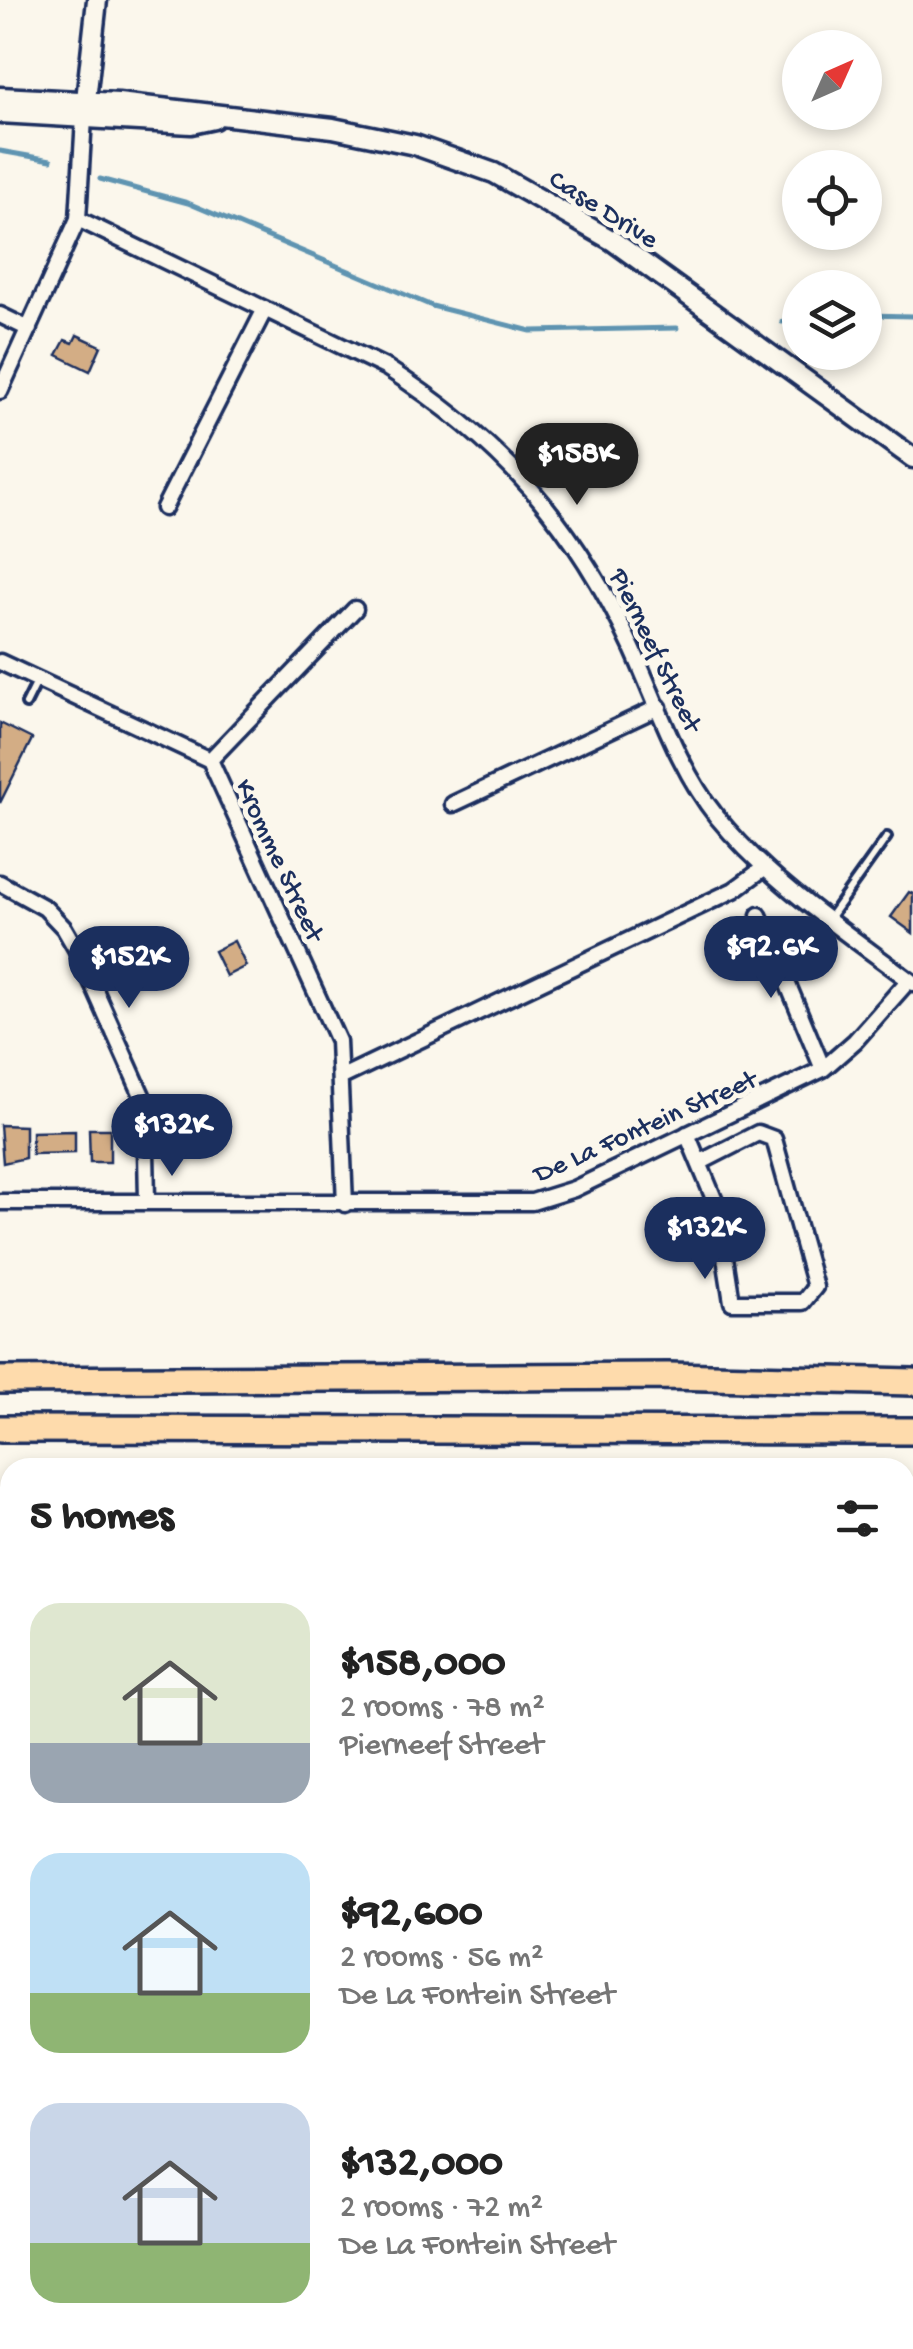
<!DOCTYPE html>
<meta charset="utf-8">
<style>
:root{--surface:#fff;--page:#f2f2f2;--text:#222;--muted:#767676;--accent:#1b2f5e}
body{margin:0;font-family:"Gochi Hand",sans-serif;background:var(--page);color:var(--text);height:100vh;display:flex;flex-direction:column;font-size:38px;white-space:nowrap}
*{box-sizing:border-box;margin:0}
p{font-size:32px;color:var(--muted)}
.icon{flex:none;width:55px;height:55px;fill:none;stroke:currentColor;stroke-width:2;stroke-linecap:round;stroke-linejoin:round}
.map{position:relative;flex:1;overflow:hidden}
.side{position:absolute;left:0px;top:1458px;width:915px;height:892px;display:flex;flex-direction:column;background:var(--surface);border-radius:30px 30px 0 0;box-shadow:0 5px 15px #0003}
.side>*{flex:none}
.needle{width:65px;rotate:45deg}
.controls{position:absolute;left:782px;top:30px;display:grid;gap:20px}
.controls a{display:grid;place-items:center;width:100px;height:100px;border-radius:50%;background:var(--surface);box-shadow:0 5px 15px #0003;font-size:50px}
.price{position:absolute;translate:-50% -85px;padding:0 22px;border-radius:35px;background:var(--accent);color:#fff;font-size:32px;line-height:65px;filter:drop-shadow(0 2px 5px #0008)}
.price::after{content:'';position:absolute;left:50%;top:60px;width:30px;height:22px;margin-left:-15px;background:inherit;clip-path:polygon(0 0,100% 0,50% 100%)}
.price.on{background:#222;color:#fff}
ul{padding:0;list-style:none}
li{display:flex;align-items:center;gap:30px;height:250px;padding:0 30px}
li span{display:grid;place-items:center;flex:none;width:280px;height:200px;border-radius:30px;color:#555}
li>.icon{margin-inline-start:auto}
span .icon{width:120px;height:120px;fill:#fffc;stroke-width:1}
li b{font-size:42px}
h2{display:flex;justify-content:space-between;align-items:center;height:120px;padding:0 30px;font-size:42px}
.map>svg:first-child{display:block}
.built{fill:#efe1cd}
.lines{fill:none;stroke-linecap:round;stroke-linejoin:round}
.stream{stroke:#5e94b1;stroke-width:5}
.building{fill:#d3ad85;stroke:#1b2f5e;stroke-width:2.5}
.service-casing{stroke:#1b2f5e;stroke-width:14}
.minor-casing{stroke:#1b2f5e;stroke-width:21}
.tertiary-casing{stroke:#1b2f5e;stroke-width:25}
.motorway-casing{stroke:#1b2f5e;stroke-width:32}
.service{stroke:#fbf7ec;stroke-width:6}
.minor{stroke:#fbf7ec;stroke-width:14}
.tertiary{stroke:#fbf7ec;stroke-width:18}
.motorway{stroke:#fedbac;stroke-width:25}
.labels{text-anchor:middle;stroke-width:10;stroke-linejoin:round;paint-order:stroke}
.street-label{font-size:28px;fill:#1b2f5e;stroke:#fbf7ec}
</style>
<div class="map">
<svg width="913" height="2349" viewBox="0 0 913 2349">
<rect width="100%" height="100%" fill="#fbf7ec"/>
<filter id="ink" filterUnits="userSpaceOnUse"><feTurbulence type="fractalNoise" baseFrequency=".01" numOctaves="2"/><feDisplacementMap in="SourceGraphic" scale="20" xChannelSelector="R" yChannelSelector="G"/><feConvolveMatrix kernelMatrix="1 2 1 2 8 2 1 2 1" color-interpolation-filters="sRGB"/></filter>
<g filter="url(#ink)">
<path class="built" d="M0 1894 10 1897V2305L0 2308Z"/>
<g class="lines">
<path class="stream" d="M0 151 51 160
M100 179 188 203 432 306 531 331 677 328
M865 315 913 316
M782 322 800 320
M0 1867 10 1870
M905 1945 913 1944"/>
</g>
<path class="building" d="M77 335 101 346 90 371 57 355 65 340 73 343Z
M0 723 32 739 0 803Z
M909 892 913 894V933L891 917Z
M234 941 246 966 226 976 214 951Z
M0 1125 25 1126V1158L3 1163Z
M89 1129H110V1162H90Z
M75 1131V1153L32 1154V1132Z
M0 1520H10V1611H0Z
M0 1701H10V1745H0Z
M905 2245H913V2335L905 2334Z"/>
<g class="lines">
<defs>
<path id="service" d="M26 704 38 680
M830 917 887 837
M0 1513H10
M0 1664H10
M905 1666H913
M0 2034 10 2030
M260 2340 262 2349
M478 2340 480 2349"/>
<path id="minor" d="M78 219 387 368C502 442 574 523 632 648 657 703 679 770 717 817 771 883 845 932 913 983
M0 315 29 329
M0 391 78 219 84 118
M164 508 265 309
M0 662 210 760 338 1041 345 1204
M210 760 355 609
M453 804 659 707
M0 883 45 908 64 928 79 954 145 1102 147 1200
M759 915 823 1069
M342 1077 734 890 764 868
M687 1134 717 1206 732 1302H803L815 1287 774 1139 758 1133 699 1163
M0 1202H532L574 1189 823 1069 855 1041 909 980
M838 2340 839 2349"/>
<path id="tertiary" d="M0 97 118 103 333 128 415 145 494 173 613 241 913 458
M85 109 97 0
M0 113 191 124 214 119
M905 2140H913
M0 2332 10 2330"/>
<path id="motorway" d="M0 1380 668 1376 913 1382
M0 1429 913 1431"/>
</defs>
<use href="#service" class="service-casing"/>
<use href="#minor" class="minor-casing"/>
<use href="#tertiary" class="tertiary-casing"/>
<use href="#motorway" class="motorway-casing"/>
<use href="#service" class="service"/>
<use href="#minor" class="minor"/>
<use href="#tertiary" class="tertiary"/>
<use href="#motorway" class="motorway"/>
</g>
</g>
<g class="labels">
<g class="street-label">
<text transform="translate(605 207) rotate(32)" y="10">Case Drive</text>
<text transform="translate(658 649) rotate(64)" y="10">Pierneef Street</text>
<text transform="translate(282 859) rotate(65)" y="10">Kromme Street</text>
<text transform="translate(644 1124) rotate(-24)" y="10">De La Fontein Street</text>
</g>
</g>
</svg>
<div class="controls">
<a><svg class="needle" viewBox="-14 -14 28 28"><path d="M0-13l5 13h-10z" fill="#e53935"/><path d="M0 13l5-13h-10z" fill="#767676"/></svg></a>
<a><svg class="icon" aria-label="locate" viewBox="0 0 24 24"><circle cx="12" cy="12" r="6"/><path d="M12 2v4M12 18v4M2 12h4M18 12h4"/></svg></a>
<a><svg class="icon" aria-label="layers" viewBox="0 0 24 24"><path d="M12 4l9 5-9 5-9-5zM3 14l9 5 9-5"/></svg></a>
</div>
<b class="price on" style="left:577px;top:508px">$158K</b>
<b class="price" style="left:771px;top:1001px">$92.6K</b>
<b class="price" style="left:129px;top:1011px">$152K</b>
<b class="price" style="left:172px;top:1179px">$132K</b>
<b class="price" style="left:705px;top:1282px">$132K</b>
<section class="side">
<h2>5 homes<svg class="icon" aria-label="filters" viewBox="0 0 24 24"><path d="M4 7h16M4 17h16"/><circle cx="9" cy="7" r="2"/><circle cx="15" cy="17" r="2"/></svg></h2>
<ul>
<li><span style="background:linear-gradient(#dfe7d0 70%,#9aa5b1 0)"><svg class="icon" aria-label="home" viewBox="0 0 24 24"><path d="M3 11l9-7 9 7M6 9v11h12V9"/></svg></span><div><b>$158,000</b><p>2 rooms · 78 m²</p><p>Pierneef Street</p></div></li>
<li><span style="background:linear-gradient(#bfe0f5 70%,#8fb573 0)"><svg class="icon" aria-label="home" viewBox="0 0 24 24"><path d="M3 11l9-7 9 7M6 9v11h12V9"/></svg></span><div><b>$92,600</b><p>2 rooms · 56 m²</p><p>De La Fontein Street</p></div></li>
<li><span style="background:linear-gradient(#c9d6e8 70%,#8fb573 0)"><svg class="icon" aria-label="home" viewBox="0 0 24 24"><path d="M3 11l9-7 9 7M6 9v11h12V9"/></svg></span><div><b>$132,000</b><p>2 rooms · 72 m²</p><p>De La Fontein Street</p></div></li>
</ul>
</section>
</div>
